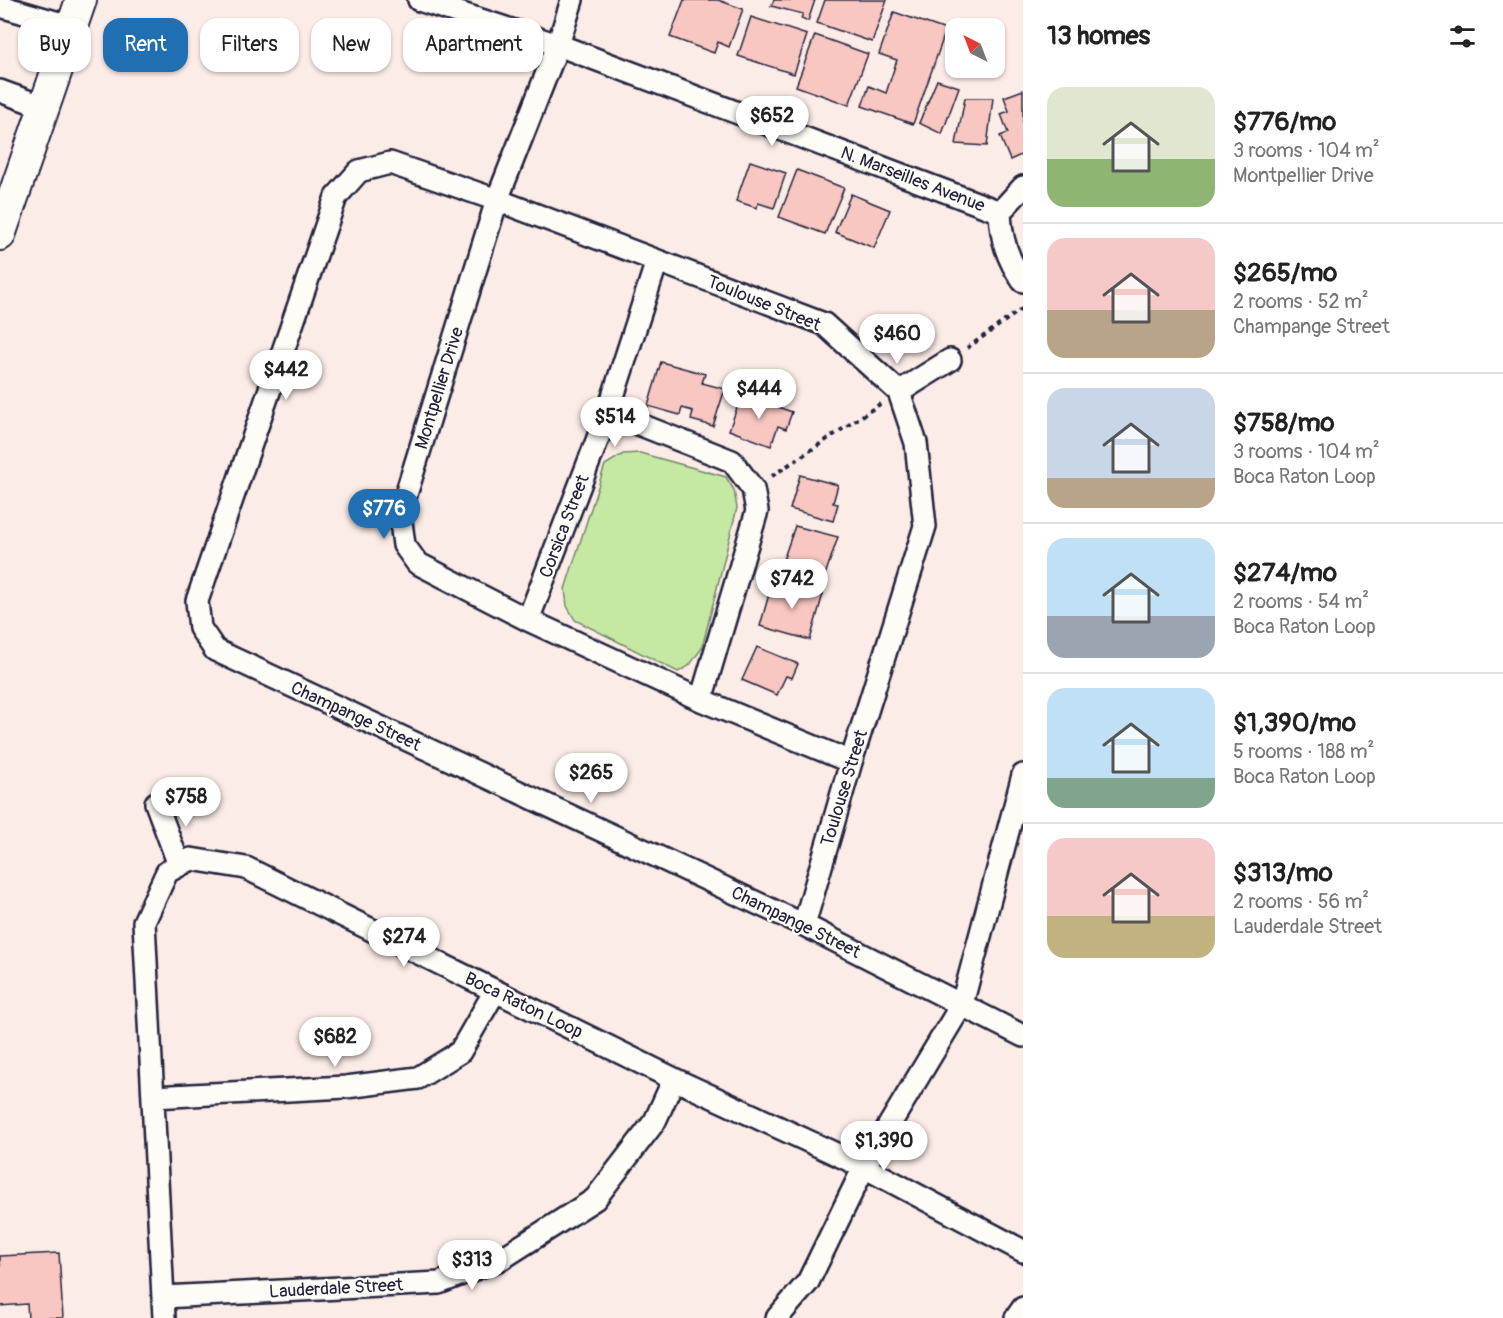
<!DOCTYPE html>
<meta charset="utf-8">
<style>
:root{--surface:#fff;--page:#f2f2f2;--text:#222;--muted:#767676;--line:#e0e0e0;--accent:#1f6fb2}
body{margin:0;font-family:Pangolin,sans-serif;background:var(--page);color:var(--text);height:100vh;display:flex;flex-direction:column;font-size:22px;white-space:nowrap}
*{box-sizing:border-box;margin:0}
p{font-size:20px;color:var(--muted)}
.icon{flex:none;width:33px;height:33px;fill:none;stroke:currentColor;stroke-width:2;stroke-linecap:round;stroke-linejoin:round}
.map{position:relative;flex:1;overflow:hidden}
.drawer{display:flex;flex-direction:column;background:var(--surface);width:480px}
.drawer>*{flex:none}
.banner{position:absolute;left:18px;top:18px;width:570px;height:54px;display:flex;gap:12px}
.needle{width:39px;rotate:318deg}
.buttons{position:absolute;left:945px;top:18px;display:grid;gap:12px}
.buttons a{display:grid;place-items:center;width:60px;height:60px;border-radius:12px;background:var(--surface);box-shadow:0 2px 4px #0004;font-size:30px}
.price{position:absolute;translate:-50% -51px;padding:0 14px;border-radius:21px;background:#fff;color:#222;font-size:20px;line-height:39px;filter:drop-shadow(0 2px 3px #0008)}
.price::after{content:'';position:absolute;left:50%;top:36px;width:18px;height:14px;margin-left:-9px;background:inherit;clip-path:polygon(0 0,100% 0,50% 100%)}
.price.on{background:var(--accent);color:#fff}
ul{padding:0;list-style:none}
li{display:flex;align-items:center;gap:18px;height:150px;padding:0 24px}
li+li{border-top:2px solid var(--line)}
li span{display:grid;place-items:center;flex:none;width:168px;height:120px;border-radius:18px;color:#555}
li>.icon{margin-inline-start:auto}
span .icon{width:72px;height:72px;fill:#fffc;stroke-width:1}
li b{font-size:26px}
h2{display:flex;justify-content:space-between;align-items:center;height:72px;padding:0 24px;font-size:26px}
.chip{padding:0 21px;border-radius:18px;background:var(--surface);box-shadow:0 2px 4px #0004;font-size:21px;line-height:54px}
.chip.on{background:var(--accent);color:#fff}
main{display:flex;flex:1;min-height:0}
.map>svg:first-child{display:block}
.green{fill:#c5e8a2;stroke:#74856e;stroke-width:1.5}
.building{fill:#f8c7c1;stroke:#22223b;stroke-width:1.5}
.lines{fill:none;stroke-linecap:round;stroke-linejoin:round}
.minor-casing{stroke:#22223b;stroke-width:26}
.secondary-casing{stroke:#22223b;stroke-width:34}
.path{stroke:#22223b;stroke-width:4;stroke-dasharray:4.5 4.5;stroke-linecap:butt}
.minor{stroke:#fdfcf7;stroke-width:21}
.secondary{stroke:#fdfcf7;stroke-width:30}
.labels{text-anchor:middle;stroke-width:4.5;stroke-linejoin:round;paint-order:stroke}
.street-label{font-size:18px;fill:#22223b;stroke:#fdfcf7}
</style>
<main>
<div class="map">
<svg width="1023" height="1318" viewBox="0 0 1023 1318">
<rect width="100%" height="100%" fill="#fcece7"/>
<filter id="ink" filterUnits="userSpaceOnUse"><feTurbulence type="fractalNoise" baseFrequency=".0167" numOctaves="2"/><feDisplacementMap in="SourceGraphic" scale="12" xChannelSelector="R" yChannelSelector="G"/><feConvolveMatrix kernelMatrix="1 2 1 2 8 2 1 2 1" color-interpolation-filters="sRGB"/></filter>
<g filter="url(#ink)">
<path class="green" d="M640 453 726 477 734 490 737 508 702 648 689 666 678 672 575 620 567 606 565 589 605 465 623 454Z"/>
<path class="building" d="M684 0H718L743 9 729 47 718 42 714 53 670 37Z
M774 0H815L808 21 801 18 803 14 771 6Z
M825 0H887L872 42 817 23Z
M894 12 946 30 913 124 862 106 869 86 886 93 897 60 879 54Z
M751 17 807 35 794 74 738 56Z
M815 35 868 54 849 105 796 86Z
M937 80 959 87 942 134 919 123Z
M1023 90V154L1010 160 1000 136 1008 133 1001 114 1009 111 1004 97Z
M965 98H993L987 146 956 144Z
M750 161 786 173 774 208 758 203 757 208 736 201Z
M797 170 844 188 825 234 779 217Z
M851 194 890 210 874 248 835 232Z
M661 362 705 374 702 383 725 389 713 426 691 420 693 411 682 408 680 415 648 406Z
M742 394 792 412 786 429 778 426 771 446 729 430Z
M800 475 838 485 833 503 838 504 833 521 790 509Z
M795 526 838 537 822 584 779 572Z
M773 580 823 594 810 640 760 626Z
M757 647 798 664 792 678 786 676 777 695 742 680Z
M59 1253 63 1318H28L27 1304 0 1306V1256Z"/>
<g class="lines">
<defs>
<path id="minor" d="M419 0 558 45 1000 212
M572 0 558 45 497 200 400 514 404 545 417 563 528 620 701 700 851 762
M0 6 73 27
M0 91 44 107
M1023 187 1000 212C1001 238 1007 259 1023 281
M899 392 950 360
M608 412 732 461 753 489 757 511 701 700
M528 620 608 412 657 261
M156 803 179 865
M804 925 851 762 925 526 916 443 899 392 824 324 497 200 390 163 359 171 336 197 197 601 200 628 215 650 804 925 1023 1036
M153 1097 346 1087 418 1078 460 1052 495 991
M163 1297 439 1283 501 1259 595 1199 655 1121 674 1079
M164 1318 144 922 167 872 191 859 246 868 674 1079 864 1167 1023 1251
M777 1318 808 1282 864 1167 962 1004 1023 775
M1016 1318 1023 1308"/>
<path id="secondary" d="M0 235 81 0"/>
</defs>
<use href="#minor" class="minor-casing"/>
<use href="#secondary" class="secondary-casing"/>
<path class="path" d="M967 348 1023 308
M772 476 880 404"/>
<use href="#minor" class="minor"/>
<use href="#secondary" class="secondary"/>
</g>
</g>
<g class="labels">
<g class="street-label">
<text transform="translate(913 179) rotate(21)" y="6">N. Marseilles Avenue</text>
<text transform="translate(764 303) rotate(22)" y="6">Toulouse Street</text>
<text transform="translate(439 388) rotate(-73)" y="6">Montpellier Drive</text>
<text transform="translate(564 526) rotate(-69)" y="6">Corsica Street</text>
<text transform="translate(356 716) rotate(25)" y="6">Champange Street</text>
<text transform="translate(844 788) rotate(-73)" y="6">Toulouse Street</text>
<text transform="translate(796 922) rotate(26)" y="6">Champange Street</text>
<text transform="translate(524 1005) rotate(26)" y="6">Boca Raton Loop</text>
<text transform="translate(336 1288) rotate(-3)" y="6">Lauderdale Street</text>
</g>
</g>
</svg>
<div class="buttons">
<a><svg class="needle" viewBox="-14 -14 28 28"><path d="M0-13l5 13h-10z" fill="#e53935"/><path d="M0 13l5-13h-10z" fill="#767676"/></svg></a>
</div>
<b class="price" style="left:772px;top:147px">$652</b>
<b class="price" style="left:897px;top:365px">$460</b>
<b class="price" style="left:286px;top:401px">$442</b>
<b class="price" style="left:759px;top:420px">$444</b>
<b class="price" style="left:615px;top:448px">$514</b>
<b class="price on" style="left:384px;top:540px">$776</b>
<b class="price" style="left:792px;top:610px">$742</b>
<b class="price" style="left:591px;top:804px">$265</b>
<b class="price" style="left:186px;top:828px">$758</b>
<b class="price" style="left:404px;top:968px">$274</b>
<b class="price" style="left:335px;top:1068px">$682</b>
<b class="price" style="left:884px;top:1172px">$1,390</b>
<b class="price" style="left:472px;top:1291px">$313</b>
<div class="banner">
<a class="chip">Buy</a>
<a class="chip on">Rent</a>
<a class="chip">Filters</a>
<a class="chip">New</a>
<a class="chip">Apartment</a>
</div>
</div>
<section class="drawer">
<h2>13 homes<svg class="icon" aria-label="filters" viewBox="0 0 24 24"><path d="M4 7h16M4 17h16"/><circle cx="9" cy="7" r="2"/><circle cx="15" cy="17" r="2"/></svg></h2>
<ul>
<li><span style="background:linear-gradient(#dfe7d0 60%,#8fb573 0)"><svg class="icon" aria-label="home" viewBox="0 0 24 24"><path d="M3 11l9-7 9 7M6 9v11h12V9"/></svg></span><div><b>$776/mo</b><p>3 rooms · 104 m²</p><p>Montpellier Drive</p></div></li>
<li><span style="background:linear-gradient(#f6c9c9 60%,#b9a48a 0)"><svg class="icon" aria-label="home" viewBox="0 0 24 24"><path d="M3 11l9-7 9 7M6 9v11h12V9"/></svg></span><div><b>$265/mo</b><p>2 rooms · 52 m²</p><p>Champange Street</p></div></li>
<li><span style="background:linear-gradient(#c9d6e8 75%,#b9a48a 0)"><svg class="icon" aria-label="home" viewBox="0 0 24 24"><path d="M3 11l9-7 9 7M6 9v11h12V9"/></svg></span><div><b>$758/mo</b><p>3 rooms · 104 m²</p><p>Boca Raton Loop</p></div></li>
<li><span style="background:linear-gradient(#bfe0f5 65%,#9aa5b1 0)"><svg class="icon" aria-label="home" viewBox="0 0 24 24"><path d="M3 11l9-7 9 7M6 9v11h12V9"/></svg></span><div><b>$274/mo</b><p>2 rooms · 54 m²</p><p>Boca Raton Loop</p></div></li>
<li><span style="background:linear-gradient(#bfe0f5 75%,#7fa58c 0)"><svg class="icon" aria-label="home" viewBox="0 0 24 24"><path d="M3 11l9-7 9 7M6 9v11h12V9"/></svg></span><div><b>$1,390/mo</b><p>5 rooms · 188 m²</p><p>Boca Raton Loop</p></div></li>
<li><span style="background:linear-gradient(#f6c9c9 65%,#c2b280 0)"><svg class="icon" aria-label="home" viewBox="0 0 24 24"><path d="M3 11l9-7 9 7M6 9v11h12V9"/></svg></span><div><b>$313/mo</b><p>2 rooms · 56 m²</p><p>Lauderdale Street</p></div></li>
</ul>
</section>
</main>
